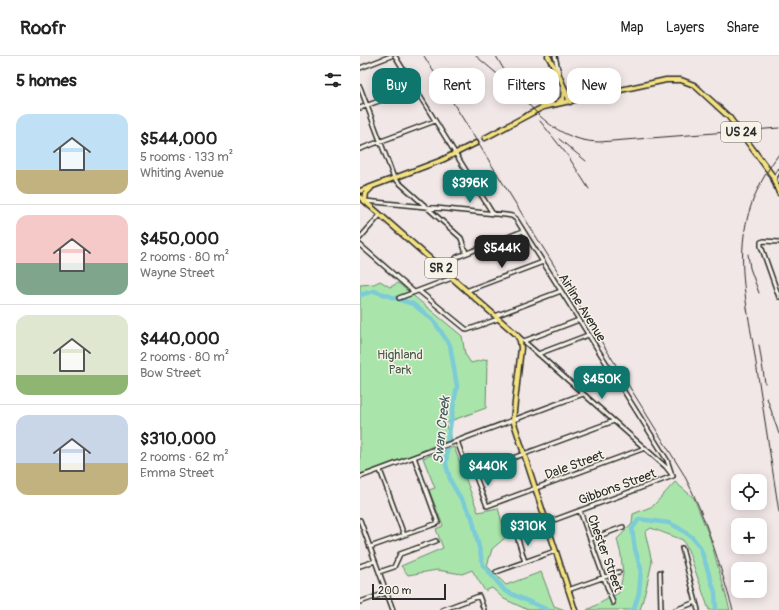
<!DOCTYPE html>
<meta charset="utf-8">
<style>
:root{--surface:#fff;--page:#f6f6f6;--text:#222;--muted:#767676;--line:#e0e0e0;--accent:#0f766e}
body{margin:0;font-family:Pangolin,sans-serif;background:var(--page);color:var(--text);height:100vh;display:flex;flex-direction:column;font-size:15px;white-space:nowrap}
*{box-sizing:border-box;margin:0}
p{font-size:13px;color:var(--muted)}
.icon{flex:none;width:22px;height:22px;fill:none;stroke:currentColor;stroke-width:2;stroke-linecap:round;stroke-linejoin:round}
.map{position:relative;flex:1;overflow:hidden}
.details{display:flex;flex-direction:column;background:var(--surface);width:360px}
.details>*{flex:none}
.guide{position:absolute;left:12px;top:12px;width:347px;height:36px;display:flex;gap:8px}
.fabs{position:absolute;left:371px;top:418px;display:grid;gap:8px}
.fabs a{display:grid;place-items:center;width:36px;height:36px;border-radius:8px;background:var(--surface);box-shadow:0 2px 10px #0003;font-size:20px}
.scale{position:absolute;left:12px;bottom:10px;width:74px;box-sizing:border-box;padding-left:4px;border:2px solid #2b2b2b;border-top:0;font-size:11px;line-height:14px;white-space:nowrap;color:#2b2b2b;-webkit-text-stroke:3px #f7f3e8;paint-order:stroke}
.price{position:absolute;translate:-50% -34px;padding:0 9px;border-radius:8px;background:var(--accent);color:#fff;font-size:13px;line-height:26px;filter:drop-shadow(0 1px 2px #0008)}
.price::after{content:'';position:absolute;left:50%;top:24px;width:12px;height:9px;margin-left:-6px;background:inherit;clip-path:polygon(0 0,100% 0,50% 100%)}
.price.on{background:#222;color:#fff}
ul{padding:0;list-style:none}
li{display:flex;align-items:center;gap:12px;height:100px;padding:0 16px}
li+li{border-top:1px solid var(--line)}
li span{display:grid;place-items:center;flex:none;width:112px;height:80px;border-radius:12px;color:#555}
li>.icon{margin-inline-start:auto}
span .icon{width:48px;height:48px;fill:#fffc;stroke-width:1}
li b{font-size:17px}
h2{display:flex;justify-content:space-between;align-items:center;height:48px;padding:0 16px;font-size:17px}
.chip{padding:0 14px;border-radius:12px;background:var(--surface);box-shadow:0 2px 10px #0003;font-size:14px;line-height:36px}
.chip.on{background:var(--accent);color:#fff}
header{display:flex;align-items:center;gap:24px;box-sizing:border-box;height:56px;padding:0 20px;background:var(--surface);border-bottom:1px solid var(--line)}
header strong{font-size:19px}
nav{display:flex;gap:22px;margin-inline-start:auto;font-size:14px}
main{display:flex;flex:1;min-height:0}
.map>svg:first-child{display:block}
.green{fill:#a9e5ab;stroke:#6a886b}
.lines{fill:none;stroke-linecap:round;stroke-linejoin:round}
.river{stroke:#7bcbd7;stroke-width:4.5}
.major-tunnel{stroke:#c9c1c1;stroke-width:4;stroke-dasharray:4 2;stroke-linecap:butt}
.minor-casing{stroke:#2b2b2b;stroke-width:6}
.major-casing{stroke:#2b2b2b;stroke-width:7}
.minor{stroke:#f7f3e8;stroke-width:3}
.major{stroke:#f5e382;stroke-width:4}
.rail{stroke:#2b2b2b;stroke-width:1}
.labels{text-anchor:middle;stroke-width:3;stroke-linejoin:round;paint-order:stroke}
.shield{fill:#f7f3e8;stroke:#686764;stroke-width:1}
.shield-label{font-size:12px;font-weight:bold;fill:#2b2b2b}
.street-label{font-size:13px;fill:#2b2b2b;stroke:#f7f3e8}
.park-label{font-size:13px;fill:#4a5a4b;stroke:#f7f3e8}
.water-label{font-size:14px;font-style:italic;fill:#435b5f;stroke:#f7f3e8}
</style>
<header>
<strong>Roofr</strong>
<nav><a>Map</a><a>Layers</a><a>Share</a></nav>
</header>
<main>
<section class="details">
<h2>5 homes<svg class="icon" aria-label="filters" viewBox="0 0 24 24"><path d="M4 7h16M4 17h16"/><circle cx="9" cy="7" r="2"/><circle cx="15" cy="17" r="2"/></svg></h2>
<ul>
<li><span style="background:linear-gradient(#bfe0f5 70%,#c2b280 0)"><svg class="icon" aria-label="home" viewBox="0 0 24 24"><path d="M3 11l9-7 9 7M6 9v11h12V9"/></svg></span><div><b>$544,000</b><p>5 rooms · 133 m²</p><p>Whiting Avenue</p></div></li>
<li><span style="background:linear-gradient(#f6c9c9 60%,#7fa58c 0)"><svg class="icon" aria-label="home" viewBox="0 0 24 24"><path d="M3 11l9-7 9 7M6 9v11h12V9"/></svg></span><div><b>$450,000</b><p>2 rooms · 80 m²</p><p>Wayne Street</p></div></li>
<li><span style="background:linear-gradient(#dfe7d0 75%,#8fb573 0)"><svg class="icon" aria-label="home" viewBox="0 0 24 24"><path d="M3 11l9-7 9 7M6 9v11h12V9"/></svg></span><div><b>$440,000</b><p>2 rooms · 80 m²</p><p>Bow Street</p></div></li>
<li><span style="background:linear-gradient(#c9d6e8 60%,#c2b280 0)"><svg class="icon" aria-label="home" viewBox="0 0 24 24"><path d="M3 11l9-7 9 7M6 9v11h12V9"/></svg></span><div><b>$310,000</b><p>2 rooms · 62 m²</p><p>Emma Street</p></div></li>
</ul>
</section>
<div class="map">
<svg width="419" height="554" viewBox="0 0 419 554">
<rect width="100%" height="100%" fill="#f1e7e6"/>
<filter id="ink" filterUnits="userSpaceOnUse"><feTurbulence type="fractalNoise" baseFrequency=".025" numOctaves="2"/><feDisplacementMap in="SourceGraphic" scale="8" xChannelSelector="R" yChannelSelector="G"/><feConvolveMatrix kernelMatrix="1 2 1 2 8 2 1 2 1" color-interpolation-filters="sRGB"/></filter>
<g filter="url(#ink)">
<path class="green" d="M20 225 30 231 38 227 102 280 105 298 111 307 127 303 126 352 85 367 91 384 71 391 55 398 0 418V229L14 228Z
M94 391 118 456 138 452 146 481 132 493 127 510 146 529 181 516 194 550 205 554H168L144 543 132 532 125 535 112 514 102 518 77 514 48 519 41 510 83 492 76 473 83 470 69 434 75 432 63 402Z
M315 426 334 442 350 482 370 554H349L328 494 323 484 291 472 285 476 292 506 286 533 280 554H227L259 537 263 518 261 499 257 483 272 468 273 458 293 450Z"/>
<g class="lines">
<path class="river" d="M0 239 14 235 53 248 73 264 90 289 97 330 88 382 86 409 91 426 112 461 123 509 145 535 188 554
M272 554 274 553 279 537 281 513 275 493 272 473 279 463 309 467 319 472 332 481 340 491 355 536 356 554"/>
<path class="major-tunnel" d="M116 87 125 82"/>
<defs>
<path id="minor" d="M35 0 133 158
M195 0 199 17
M0 12 31 0
M0 31 34 122 101 182 106 197
M0 52 54 32
M0 93 75 65
M414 123 419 115
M5 145 146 159 152 160 156 163 307 404 311 416
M0 182 20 159
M419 186 404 185 401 186V190L419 241
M0 189 54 236
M83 215 97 201 163 175
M59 235 107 274 138 263
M106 235 183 206
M39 242 92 222
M135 260 201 235
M158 280 306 411 313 420 186 467
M164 285 219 264
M178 298 228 279
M97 385 109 418 254 365
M20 414 44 479
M114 416 127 450 285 392
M0 421 223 338
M220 455 253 547
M0 464 33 554
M157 480 165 506
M231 483 263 471
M10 491 78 467 54 401
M322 492 338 554
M0 510 15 505
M19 516 34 511 40 498 76 485
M136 516 195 495
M300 516 301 554
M208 534 259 516
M0 546 26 537
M82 554 119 540 124 554
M315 554 336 546"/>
<path id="major" d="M188 0 199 19 210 46
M197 48 203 42 204 31
M125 82 183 51 306 24H321L334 29 369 61 412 119 419 137
M0 135 82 104 116 87
M0 141 157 279 160 285 161 292 153 364 215 554
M5 145 6 137 11 132"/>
</defs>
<use href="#minor" class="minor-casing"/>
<use href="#major" class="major-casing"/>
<use href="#minor" class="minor"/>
<use href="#major" class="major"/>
<path class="rail" d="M64 0 323 417C346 460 359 507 373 554
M116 0 142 22
M136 0C158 39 189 85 239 86L419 72
M180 65 208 100 229 133
M199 83 226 105
M419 98C401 122 388 149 384 179 379 217 388 256 394 294 402 348 411 402 419 456
M388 198 390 212 399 237
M399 289 405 327
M407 342 419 378"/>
</g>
</g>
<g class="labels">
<g class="shield">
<rect x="361" y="66" width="40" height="20" rx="3"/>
<rect x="65" y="202" width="32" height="20" rx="3"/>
</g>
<g class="shield-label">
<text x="381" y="80">US 24</text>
<text x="81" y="216">SR 2</text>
</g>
<g class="street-label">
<text transform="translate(223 251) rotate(58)" y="5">Airline Avenue</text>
<text transform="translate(214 408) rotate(-20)" y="5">Dale Street</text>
<text transform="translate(257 430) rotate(-20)" y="5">Gibbons Street</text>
<text transform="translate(246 497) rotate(70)" y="5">Chester Street</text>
</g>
<g class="park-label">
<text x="40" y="303">Highland<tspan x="40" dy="15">Park</tspan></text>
</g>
<g class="water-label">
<text transform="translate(81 374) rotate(-84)" y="5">Swan Creek</text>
</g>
</g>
</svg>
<div class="fabs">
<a><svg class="icon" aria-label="locate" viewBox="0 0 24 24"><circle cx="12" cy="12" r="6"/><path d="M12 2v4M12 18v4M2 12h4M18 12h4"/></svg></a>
<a>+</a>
<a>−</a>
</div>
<div class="scale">200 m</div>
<b class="price" style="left:110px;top:148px">$396K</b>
<b class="price on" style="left:142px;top:213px">$544K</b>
<b class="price" style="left:242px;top:344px">$450K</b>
<b class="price" style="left:128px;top:431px">$440K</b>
<b class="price" style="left:168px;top:491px">$310K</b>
<div class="guide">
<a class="chip on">Buy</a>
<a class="chip">Rent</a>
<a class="chip">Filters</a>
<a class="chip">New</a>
</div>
</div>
</main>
